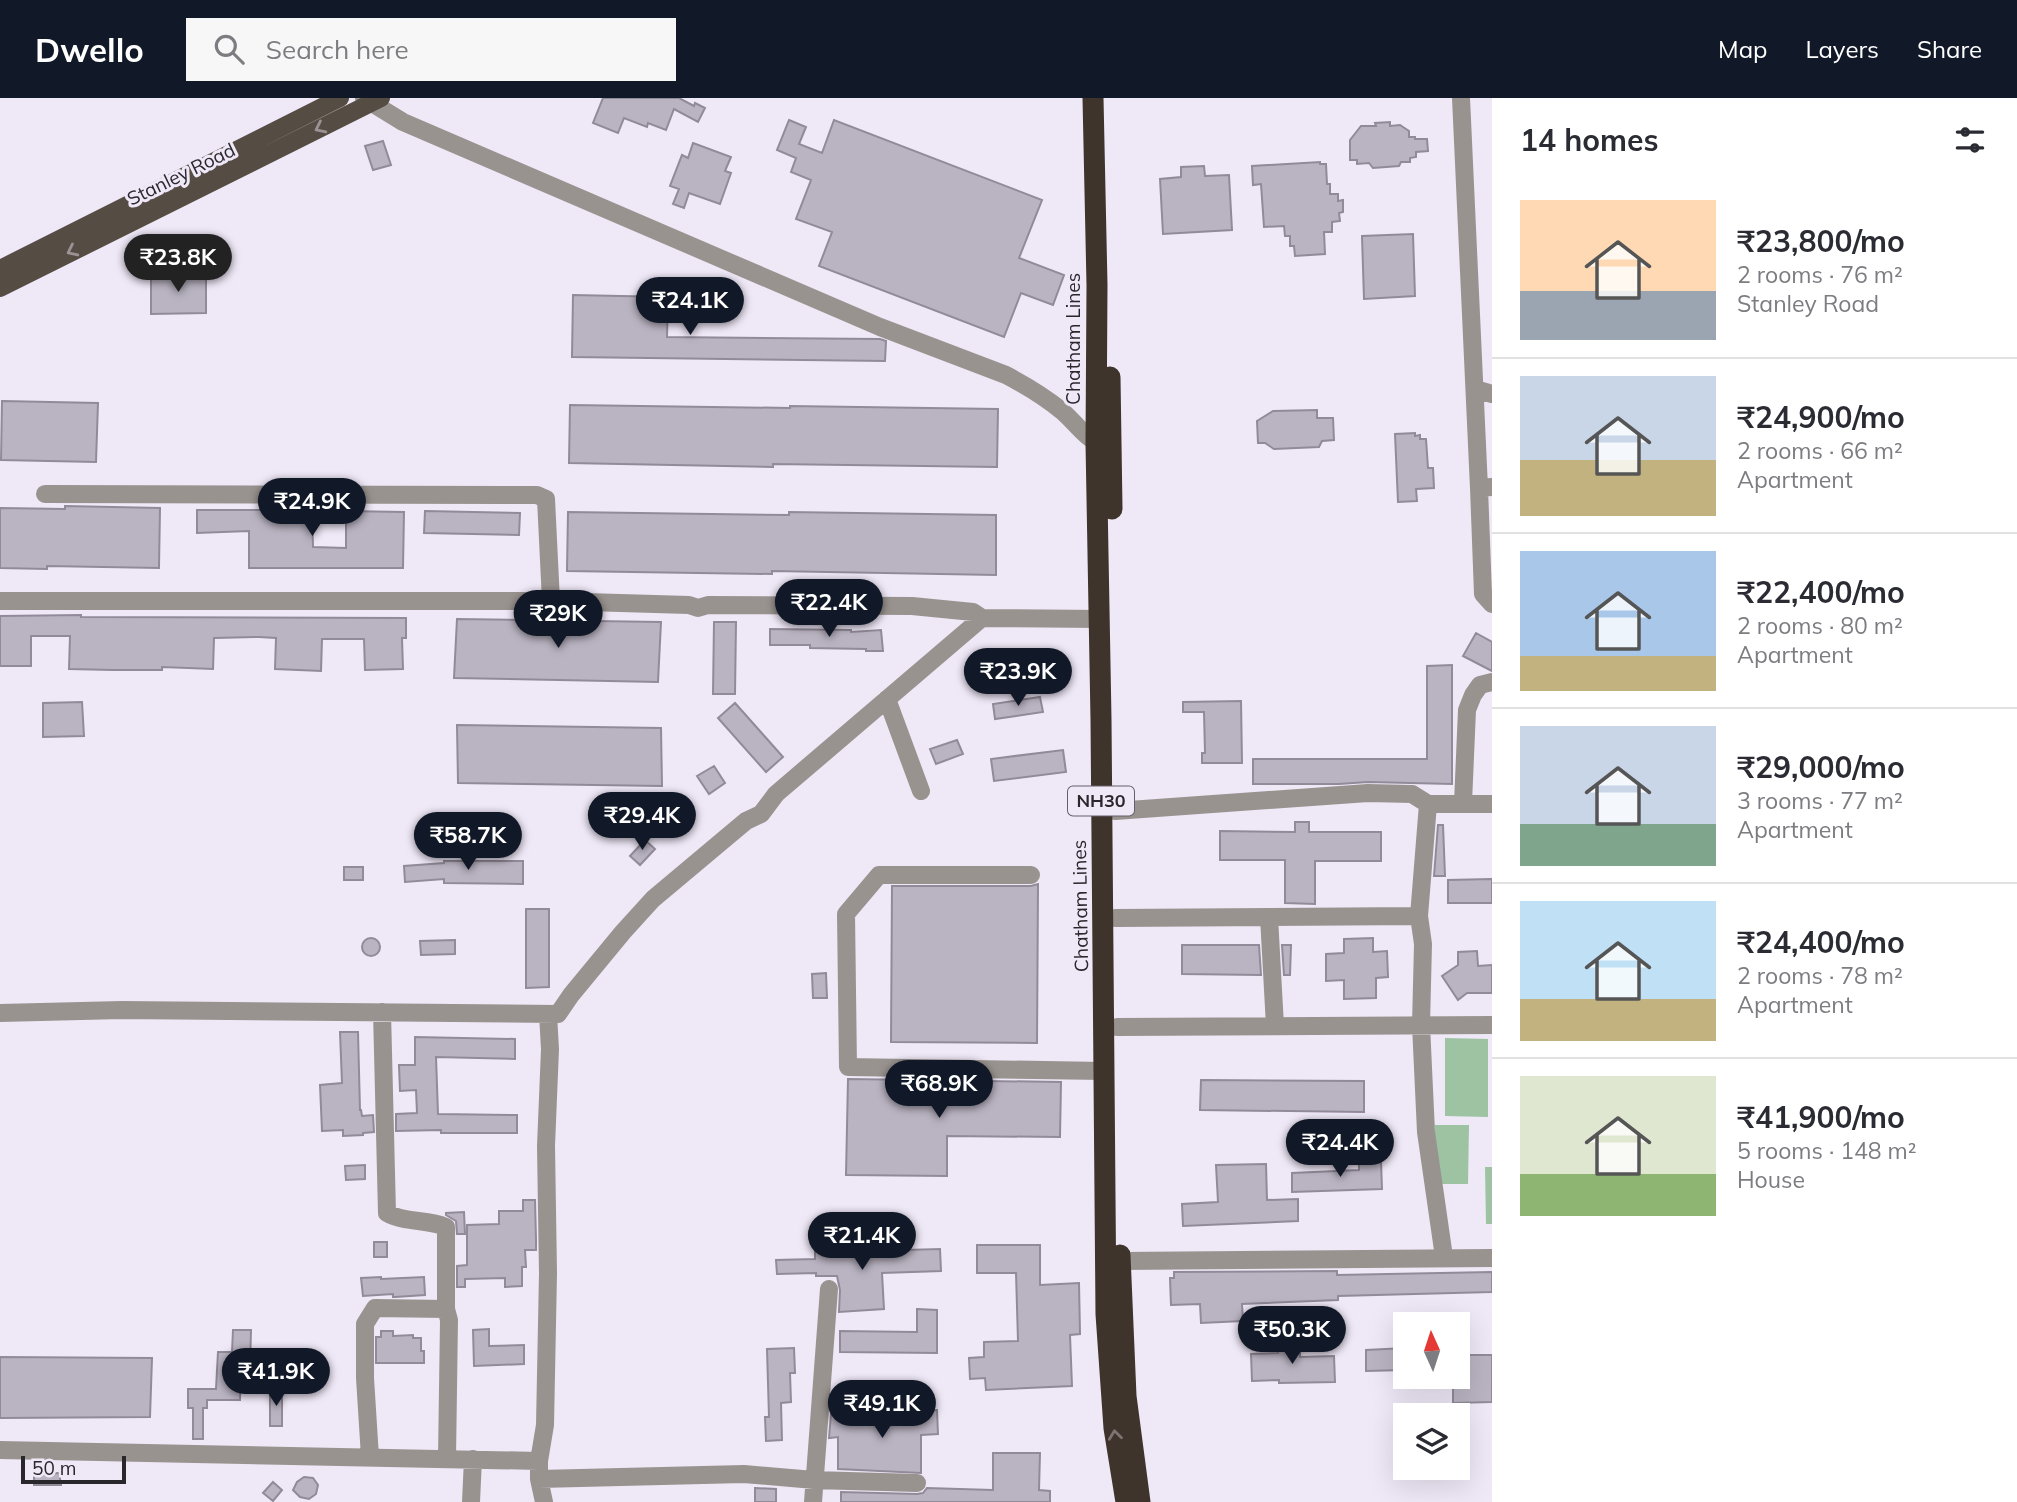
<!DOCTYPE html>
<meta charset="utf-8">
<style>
:root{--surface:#fff;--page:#f7f7f7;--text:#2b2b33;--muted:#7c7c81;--line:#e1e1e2;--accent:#111827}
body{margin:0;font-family:Mulish,sans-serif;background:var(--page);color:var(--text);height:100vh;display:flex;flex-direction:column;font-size:26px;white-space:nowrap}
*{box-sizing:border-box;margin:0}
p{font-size:23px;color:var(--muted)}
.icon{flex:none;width:38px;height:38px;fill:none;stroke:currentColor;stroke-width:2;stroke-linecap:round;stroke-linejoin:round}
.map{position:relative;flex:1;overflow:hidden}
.panel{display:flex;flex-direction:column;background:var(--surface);width:525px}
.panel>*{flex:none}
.needle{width:46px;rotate:357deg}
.fabs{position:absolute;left:1393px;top:1214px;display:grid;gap:14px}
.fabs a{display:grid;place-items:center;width:77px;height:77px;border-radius:0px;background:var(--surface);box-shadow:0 7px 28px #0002;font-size:35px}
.scale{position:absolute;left:21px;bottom:18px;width:105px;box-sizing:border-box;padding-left:7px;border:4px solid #29262c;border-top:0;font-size:19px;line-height:24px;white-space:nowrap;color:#29262c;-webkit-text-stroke:5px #efe8f7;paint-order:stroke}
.price{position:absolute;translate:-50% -60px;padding:0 16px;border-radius:24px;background:var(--accent);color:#fff;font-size:23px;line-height:46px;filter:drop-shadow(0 2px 4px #0008)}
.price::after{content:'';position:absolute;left:50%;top:42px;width:21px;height:16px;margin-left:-10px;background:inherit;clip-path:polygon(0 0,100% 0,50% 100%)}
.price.on{background:#222;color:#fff}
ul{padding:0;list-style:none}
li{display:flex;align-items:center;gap:21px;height:175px;padding:0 28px}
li+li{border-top:2px solid var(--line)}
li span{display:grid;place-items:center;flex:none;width:196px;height:140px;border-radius:0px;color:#555}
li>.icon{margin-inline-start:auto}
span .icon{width:84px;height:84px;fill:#fffc;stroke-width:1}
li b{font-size:30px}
h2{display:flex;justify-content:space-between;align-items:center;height:84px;padding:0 28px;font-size:30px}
header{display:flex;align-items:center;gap:42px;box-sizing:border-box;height:98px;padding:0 35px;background:var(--accent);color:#fff}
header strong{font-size:33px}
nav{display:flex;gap:38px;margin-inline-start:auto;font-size:24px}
.search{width:490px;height:63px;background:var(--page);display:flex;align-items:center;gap:18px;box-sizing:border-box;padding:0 24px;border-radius:0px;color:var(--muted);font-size:26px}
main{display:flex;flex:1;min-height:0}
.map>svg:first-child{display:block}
.green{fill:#9dc3a3}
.building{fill:#bab4c2;stroke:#918a98;stroke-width:2}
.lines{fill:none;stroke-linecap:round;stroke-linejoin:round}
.minor{stroke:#99938f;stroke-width:18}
.major{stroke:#554c44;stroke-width:18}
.highway{stroke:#3e342b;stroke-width:21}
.oneway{stroke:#9a9295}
.oneway2{stroke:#7c7372}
.labels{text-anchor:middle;stroke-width:6;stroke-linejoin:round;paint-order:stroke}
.shield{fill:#efe8f7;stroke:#646069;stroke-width:2}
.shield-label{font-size:18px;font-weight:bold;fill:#29262c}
.street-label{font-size:19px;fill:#29262c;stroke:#efe8f7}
</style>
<header>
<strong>Dwello</strong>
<div class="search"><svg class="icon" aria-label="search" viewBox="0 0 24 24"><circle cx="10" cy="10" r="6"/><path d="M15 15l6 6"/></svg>Search here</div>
<nav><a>Map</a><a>Layers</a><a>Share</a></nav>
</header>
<main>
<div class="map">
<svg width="1492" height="1404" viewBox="0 0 1492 1404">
<rect width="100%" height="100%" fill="#efe8f7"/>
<path class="green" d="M1445 940 1488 941V1019L1445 1018Z
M1435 1027H1469L1468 1086H1435Z
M1485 1069H1492V1126H1486Z"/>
<path class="building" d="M603 0H679L694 8 695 5 705 10 698 24 674 11 666 32 648 25 647 29 624 20 618 35 593 25Z
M789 22 806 29 799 46 822 55 834 22 1042 102 1019 160 1064 177 1053 207 1021 195 1004 239 819 168 832 134 796 121 811 82 791 74 796 60 777 52Z
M1390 24V28L1400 27 1409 33V39H1415V41H1427L1428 53 1416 54V59L1410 60V64H1401L1399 68 1373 70 1369 65 1357 66V62H1350V42L1361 28H1376L1375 25Z
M383 43 391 67 373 72 365 48Z
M693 45 731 59 725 73 731 75 720 106 689 95 684 110 673 106 679 91 670 88 682 57 688 60Z
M1320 64V66H1326L1327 86H1330V96H1338V103L1343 102V114L1339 115 1340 123 1332 124V134H1324L1325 156 1295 158 1294 148H1290V138H1285L1284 128 1264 129 1261 86 1253 87 1252 68Z
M1204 68 1205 78 1229 77 1232 132 1163 136 1160 81 1181 79V69Z
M1413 136 1415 198 1364 201 1362 138Z
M206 176V215L151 216V177Z
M573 197 668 199 667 239 880 241 886 243 885 263 572 259Z
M2 303 98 305 96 364 1 362Z
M570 307 790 310V308L998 311 997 369 773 366V369L569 365Z
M1317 312V320H1333L1334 342 1322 343 1319 349 1274 351 1265 345H1258L1257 323 1273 313Z
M1415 335V338L1420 337V341H1426L1428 370H1433L1434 390 1416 391 1417 403 1398 404 1395 336Z
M65 408 160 410 159 470 47 468V471L0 470V410L65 411Z
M197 412H312L313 449 346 450V413L404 414 403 470H249V433L197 435Z
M425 413 520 415 519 437 424 435Z
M568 414 789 417V414L996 417V477L772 473V476L567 473Z
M81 517V519L406 520V540H402L403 571 365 572 364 541H322L321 573 275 571 276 540 259 539 214 540 213 571 162 569V572H113L69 571 70 538H31V568H0V518Z
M457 521 661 524 658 584 454 580Z
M714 524H736L735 596H713Z
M770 531 851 532V534L881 532 883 553H866V551L810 550V547H770Z
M1476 535 1492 544V573L1463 558Z
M1452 567V686L1368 684 1339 686H1253V661H1427V568Z
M1040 599 1043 614 995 621 993 606Z
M1241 603 1242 665H1202V655H1205L1204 614H1183V604Z
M82 604 84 638 43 639V605Z
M735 605 783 659 766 674 718 620Z
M457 627 661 630 662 688 458 685Z
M957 642 963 656 936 666 930 651Z
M1063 652 1066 674 994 683 991 661Z
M714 668 725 685 709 696 697 678Z
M1295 724H1309V734H1381V763H1315V806L1285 805V762H1220V733L1295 734Z
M1438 727H1443L1445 778H1434Z
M645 742 655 751 640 767 630 758Z
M444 763H523V786L444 785V781L405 784 404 768 444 765Z
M344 769H363V782H344Z
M1492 781V805H1448V782Z
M1038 786 1037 945 891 944 892 788H1031Z
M526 811H549V889L526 890Z
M1373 840V854L1387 853 1388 879 1376 880V900L1344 901V882L1326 883V856L1344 855V841Z
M362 849a9 9 0 1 1 18 0a9 9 0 1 1-18 0Z
M455 842V856L421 857 420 843Z
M1182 847H1259L1261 877 1182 876Z
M1282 847H1291L1290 877H1284Z
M1477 853 1478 868 1492 867V895H1467L1458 902 1442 878 1458 867V854Z
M826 875 827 900H813L812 876Z
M340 934H358L360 1012H361L362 1018 373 1017 374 1034 363 1035V1037L343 1038V1032L322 1033 320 987 342 985Z
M415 939 515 941V961L436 959 438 1016 517 1017V1035H441V1032L396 1033V1016L417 1015 416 992 400 993 399 967H415Z
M848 981 1061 984 1060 1039 947 1038V1078L846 1077Z
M1201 982 1364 983V1014L1200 1012Z
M1381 1063 1382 1091 1292 1094V1075L1359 1072V1064Z
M1266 1066 1267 1102 1298 1101V1123L1183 1128 1182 1106 1218 1104 1216 1067Z
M365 1067V1081L346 1082 345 1068Z
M523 1102H535L536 1141V1152H525L526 1169H522V1188L505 1189V1180L465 1181V1189H457V1168L467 1167V1127L499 1126V1113H523Z
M464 1114 465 1136H457L456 1123 446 1117V1115Z
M374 1144H387V1159H374Z
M832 1146V1154L940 1151 941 1173 882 1175 884 1211 839 1214 840 1192 837 1178H816V1175L777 1176 776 1162 815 1161V1147Z
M977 1147H1040V1187L1079 1185 1080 1236 1070 1237 1072 1288 986 1292 985 1280 970 1281 969 1260 984 1259V1244L1018 1243 1016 1175H977Z
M1337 1173V1177L1492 1174V1194L1338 1198V1202L1242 1206 1243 1223 1201 1225 1200 1206 1171 1207 1170 1180H1174V1174Z
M381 1179V1181L424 1179 425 1197 395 1199H393V1196L363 1198 361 1180Z
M917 1211 937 1212V1255L840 1254V1233L917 1234Z
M489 1231V1248L524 1247V1266L474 1268 473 1232Z
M233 1232H251L250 1269H241L240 1302H207V1310H203V1341H193V1310H188V1291H216L218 1254H232Z
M381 1233H393V1238L413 1237V1240H421V1253H424V1265H376V1239H381Z
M1278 1241H1300V1259L1334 1258 1335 1284 1279 1285V1282L1252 1283 1251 1256 1278 1255Z
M794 1250 795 1275H790L791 1304 781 1305 782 1342 766 1343 765 1319H769L767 1251Z
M1405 1250V1272L1366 1273V1252Z
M1458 1257H1492V1304L1453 1305V1279H1458Z
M0 1259 152 1260 150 1319 0 1320Z
M323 1268V1285L303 1286 302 1269Z
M270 1293H282V1328H270Z
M937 1312 938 1336 921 1337V1375L838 1371V1339L829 1340 831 1316Z
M993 1355H1040L1039 1392 1050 1393V1404H841V1394L917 1396 923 1395 927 1390 993 1392Z
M59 1375 61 1387H34V1376Z
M304 1379 313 1380 318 1387 316 1396 309 1401 300 1399 293 1392 297 1384Z
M273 1384 282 1392 273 1403 263 1395Z
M755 1390 776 1391V1404H755Z"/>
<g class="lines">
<path class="minor" d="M364 0 403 24 880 229 1006 277C1025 287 1045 299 1062 313 1077 326 1086 342 1105 348
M1461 0 1479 390
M1475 291 1492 296
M1492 389 1479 390 1483 496 1492 506
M45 396 537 397 546 401 551 503
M0 503H551L689 507 698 510 708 507 912 508 973 514 982 520 1100 521
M887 601 921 693
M1463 705 1467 612 1473 597 1480 587 1492 584
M1428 706 1419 818 1423 846 1421 927 1426 1034 1444 1159
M1115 713 1368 695 1412 696 1428 706H1492
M1031 777H879L846 816 848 969 1104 973
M1269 819 1275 928
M1115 820 1419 818
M382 914 387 1115C404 1125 427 1121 446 1129V1211L449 1222 447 1360
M0 915 122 912 558 916 571 897 623 834 653 801 746 723 761 716 776 696 982 520
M1117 929 1492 927
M1120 1163 1492 1160
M0 1352 539 1363V1381L544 1404
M370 1359 365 1280V1226L375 1210 446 1211
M539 1363 545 1327 548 1175 546 1048 550 951 548 916
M539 1381 744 1376 814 1382 917 1385
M471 1404 473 1361
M813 1404 829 1191"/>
<path class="major" d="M0 171 340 0
M0 190 381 0"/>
<path class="highway" d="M1093 0 1097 187 1096 345 1101 621 1106 1216 1114 1330 1126 1404
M1110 279 1112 411
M1120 1157 1126 1298 1140 1404"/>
</g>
<defs><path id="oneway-chevron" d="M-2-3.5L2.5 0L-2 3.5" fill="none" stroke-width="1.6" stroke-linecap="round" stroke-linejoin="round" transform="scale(1.75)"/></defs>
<g class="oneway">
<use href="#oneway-chevron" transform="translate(320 30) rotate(154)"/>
<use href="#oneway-chevron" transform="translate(72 153) rotate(154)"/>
</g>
<use class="oneway2" href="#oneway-chevron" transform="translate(1115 1337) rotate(-97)"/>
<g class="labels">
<rect class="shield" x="1068" y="688.5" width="66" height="29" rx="5"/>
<g class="shield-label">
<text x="1101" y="709">NH30</text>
</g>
<g class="street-label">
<text transform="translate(181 76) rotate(-26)" y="7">Stanley Road</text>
<text transform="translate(1073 241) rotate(-90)" y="7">Chatham Lines</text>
<text transform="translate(1080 808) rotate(-91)" y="7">Chatham Lines</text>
</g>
</g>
</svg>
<div class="fabs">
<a><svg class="needle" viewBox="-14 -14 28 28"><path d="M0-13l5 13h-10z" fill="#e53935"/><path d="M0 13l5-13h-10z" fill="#7c7c81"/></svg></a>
<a><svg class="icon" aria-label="layers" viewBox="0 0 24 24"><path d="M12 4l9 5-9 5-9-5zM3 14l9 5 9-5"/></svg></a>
</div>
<div class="scale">50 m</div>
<b class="price on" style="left:178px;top:196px">₹23.8K</b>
<b class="price" style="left:690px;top:239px">₹24.1K</b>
<b class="price" style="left:312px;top:440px">₹24.9K</b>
<b class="price" style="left:829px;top:541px">₹22.4K</b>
<b class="price" style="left:558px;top:552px">₹29K</b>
<b class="price" style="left:1018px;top:610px">₹23.9K</b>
<b class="price" style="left:642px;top:754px">₹29.4K</b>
<b class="price" style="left:468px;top:774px">₹58.7K</b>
<b class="price" style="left:939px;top:1022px">₹68.9K</b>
<b class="price" style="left:1340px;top:1081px">₹24.4K</b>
<b class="price" style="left:862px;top:1174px">₹21.4K</b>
<b class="price" style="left:1292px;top:1268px">₹50.3K</b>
<b class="price" style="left:276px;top:1310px">₹41.9K</b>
<b class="price" style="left:882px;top:1342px">₹49.1K</b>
</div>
<section class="panel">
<h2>14 homes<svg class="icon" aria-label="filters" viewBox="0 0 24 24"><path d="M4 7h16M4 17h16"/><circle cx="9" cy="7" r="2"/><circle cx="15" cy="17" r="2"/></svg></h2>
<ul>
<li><span style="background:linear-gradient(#ffd9b3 65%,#9aa5b1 0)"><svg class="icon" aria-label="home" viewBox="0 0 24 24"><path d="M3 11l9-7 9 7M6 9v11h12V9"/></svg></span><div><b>₹23,800/mo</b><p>2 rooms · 76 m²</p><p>Stanley Road</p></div></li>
<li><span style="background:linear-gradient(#c9d6e8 60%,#c2b280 0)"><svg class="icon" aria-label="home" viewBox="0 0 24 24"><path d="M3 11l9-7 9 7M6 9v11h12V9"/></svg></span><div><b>₹24,900/mo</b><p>2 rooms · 66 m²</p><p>Apartment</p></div></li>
<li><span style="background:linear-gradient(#a9c7e8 75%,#c2b280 0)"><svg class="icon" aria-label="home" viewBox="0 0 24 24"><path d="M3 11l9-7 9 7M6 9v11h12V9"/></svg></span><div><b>₹22,400/mo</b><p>2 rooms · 80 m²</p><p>Apartment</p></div></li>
<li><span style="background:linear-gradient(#c9d6e8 70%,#7fa58c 0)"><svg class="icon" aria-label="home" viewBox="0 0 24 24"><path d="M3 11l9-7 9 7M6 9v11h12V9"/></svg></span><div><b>₹29,000/mo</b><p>3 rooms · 77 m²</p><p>Apartment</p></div></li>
<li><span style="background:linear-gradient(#bfe0f5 70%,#c2b280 0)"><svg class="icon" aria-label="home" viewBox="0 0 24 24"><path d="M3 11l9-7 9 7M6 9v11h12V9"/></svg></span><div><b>₹24,400/mo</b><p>2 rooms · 78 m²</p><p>Apartment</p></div></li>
<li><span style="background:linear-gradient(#dfe7d0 70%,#8fb573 0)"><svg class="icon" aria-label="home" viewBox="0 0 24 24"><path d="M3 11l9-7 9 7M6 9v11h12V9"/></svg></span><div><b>₹41,900/mo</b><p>5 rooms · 148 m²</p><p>House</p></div></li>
</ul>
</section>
</main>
